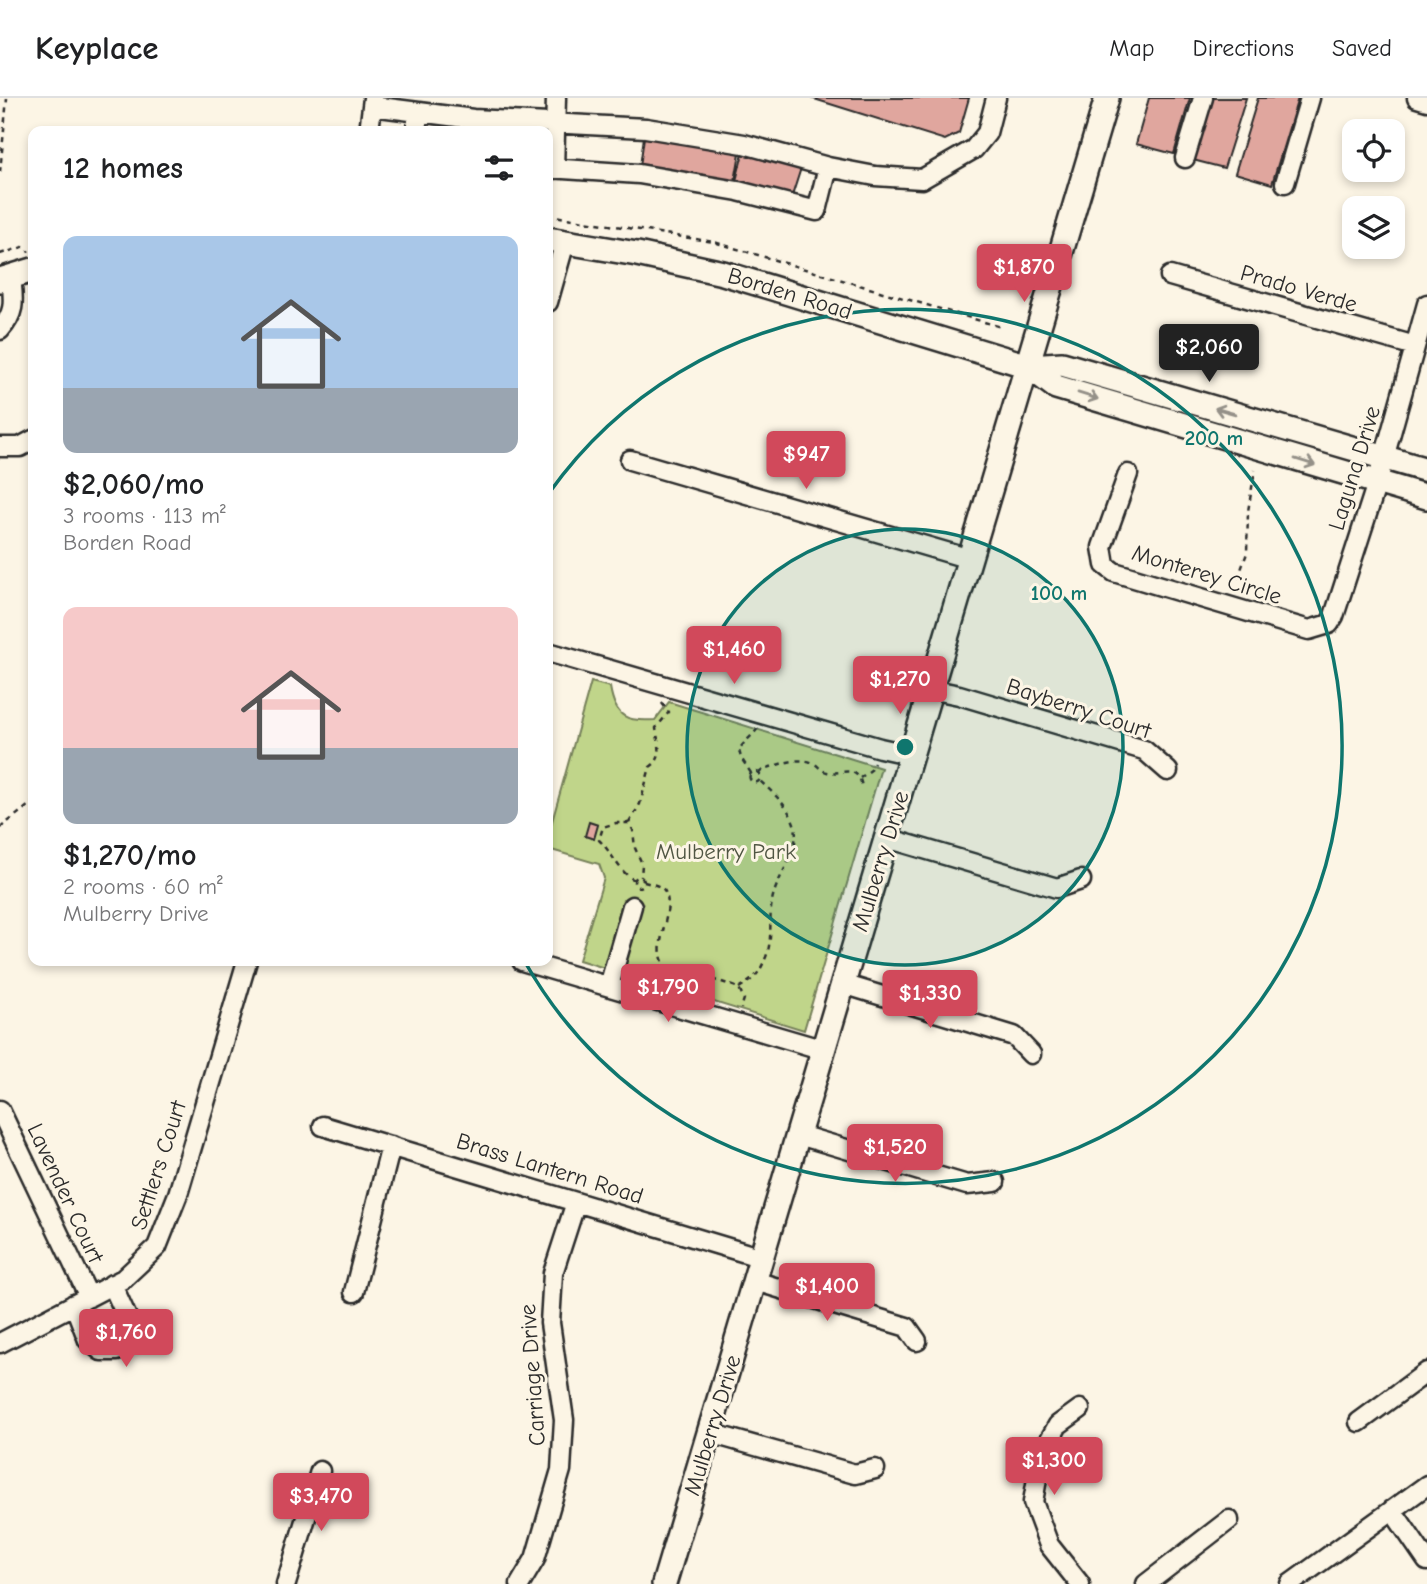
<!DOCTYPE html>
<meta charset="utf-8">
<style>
:root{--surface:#fff;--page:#f6f6f6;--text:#202124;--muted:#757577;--line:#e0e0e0;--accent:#d1495b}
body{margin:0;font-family:"Comic Neue",sans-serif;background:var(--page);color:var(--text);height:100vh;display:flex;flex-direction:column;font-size:26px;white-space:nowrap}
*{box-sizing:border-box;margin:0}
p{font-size:23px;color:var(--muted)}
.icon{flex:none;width:38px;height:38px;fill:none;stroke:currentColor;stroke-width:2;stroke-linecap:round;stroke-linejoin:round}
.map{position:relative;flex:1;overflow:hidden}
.sheet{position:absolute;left:28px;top:28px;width:525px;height:840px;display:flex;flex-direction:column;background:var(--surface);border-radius:14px;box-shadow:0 4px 10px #0003}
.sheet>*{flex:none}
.buttons{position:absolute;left:1342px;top:21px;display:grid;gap:14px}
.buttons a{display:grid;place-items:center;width:63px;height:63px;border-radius:14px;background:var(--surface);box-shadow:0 4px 10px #0003;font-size:35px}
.price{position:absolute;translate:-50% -60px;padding:0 16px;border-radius:7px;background:var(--accent);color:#fff;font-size:23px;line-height:46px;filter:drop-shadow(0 2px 4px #0008)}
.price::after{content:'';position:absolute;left:50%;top:42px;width:21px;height:16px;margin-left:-10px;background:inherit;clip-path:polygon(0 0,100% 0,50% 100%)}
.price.current{background:#222;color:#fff}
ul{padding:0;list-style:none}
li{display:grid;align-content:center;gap:14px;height:371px;padding:0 35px}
li span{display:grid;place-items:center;height:217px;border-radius:14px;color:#555}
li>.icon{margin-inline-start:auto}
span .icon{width:126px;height:126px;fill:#fffc;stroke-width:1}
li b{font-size:30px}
h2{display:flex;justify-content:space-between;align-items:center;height:84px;padding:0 35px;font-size:30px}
header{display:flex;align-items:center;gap:42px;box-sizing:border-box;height:98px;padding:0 35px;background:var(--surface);border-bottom:2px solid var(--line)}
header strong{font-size:33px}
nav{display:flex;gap:38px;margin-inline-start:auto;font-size:24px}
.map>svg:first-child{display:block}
.green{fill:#c0d58a;stroke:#76805a;stroke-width:2}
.building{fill:#e0a69e;stroke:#2b2b2b;stroke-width:2}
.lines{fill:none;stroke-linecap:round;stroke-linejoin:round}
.minor-casing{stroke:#2b2b2b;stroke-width:23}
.major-casing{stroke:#2b2b2b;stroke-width:28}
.path{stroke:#2b2b2b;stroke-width:2.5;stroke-dasharray:5 5;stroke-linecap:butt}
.minor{stroke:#fcf5e5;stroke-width:18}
.major{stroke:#fcf5e5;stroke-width:23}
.oneway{stroke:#949088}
.ring{fill:none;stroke:#0f766e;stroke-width:3.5}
.labels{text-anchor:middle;stroke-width:6;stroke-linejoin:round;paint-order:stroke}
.street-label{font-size:23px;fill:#2b2b2b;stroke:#fcf5e5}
.park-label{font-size:23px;fill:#505643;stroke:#fcf5e5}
.centre{fill:#0f766e;stroke:#fcf5e5;stroke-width:3.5}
.ring-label{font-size:21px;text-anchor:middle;font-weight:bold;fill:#0f766e;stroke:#fcf5e5;stroke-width:6;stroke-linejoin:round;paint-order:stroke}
</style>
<header>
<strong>Keyplace</strong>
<nav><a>Map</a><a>Directions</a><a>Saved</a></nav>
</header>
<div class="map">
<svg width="1427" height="1486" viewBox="0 0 1427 1486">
<rect width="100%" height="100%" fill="#fcf5e5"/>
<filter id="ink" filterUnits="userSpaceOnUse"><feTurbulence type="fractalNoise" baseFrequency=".0143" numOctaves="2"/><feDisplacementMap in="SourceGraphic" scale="14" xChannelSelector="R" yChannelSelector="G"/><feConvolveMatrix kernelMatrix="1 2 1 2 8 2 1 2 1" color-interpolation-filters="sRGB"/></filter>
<g filter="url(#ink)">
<path class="green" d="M591 584 610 589C615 620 627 624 655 622L669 604 881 670 804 932 579 862 604 780 599 766 548 751V738Z"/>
<path class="building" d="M811 0H969L959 35 945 42Z
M1149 0H1190L1174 56 1136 46Z
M1203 0H1246L1224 70 1185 60Z
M1258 0H1298L1272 86 1235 75Z
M644 39 740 55 735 83 640 68Z
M743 55 801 70 792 98 736 83Z
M589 724 598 727 594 741 585 738Z"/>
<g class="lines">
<defs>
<path id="minor" d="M1417 0 1427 3
M372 8 473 21 646 30 744 46 828 69 817 113 738 93 639 76 548 70
M369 33 373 0
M417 33V14
M1185 60 1203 0
M828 69 875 78 922 81 974 51 987 35 996 0
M554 71 556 0
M1285 85 1310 0
M1170 178 1415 248
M548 204 565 144
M0 232C17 213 13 201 11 178
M0 349H20L33 342
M630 362 970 461
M1128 376 1102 449 1105 467 1114 474 1309 532 1329 526 1334 518 1377 385 1427 206
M548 554 880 650 912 657
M930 591 959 597 1144 652 1168 673
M887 740 1057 790 1081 782
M522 863 824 952
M843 886 1014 938 1031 956
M609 888 632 808
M0 1012 89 1199
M323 1028 762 1160
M799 1037 967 1087 995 1084
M755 1183 907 1229 917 1243
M354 1194 391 1048
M74 1206 88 1242 101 1253H117L129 1240 130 1226 112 1186
M0 1245 123 1181 157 1149 178 1096 247 863
M1359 1324 1427 1274
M710 1335 855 1376 875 1371
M1392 1412 1427 1463
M286 1486 320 1373
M520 1486 535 1461 561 1372 564 1322 550 1225 553 1175 576 1104
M1080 1486 1049 1447 1033 1404 1041 1357 1058 1327 1080 1311
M1146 1486 1229 1422
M1290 1486 1427 1387"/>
<path id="major" d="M548 141 637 156 723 175 1028 268 1056 289 1427 399
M0 182 33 172
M1028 268 1062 266 1427 372
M664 1486 1107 0"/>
</defs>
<use href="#minor" class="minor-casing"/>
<use href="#major" class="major-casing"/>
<path class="path" d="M0 74 7 0
M548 117 714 144 1001 229
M0 156 23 149 29 154
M1238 480 1247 455 1248 413 1255 372
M749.5 679a5.5 5.5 0 1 1 11 0a5.5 5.5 0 1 1-11 0Z
M751 675 741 660 739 652C744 643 752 639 758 630
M759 675 764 671C778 667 799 658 813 665 818 667 821 673 827 674 842 677 858 665 862 689
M860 680 872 671 874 665
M629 725 640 706 650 669C665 659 658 646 656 630L669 614 661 604
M0 730 33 704
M634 784a5 5 0 1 1 10 0a5 5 0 1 1-10 0Z
M635 782C620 776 612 754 599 742L603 729 616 725H629L633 732 635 750 642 766 641 779
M644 784C651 786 660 787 664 792 679 814 642 856 674 875 683 881 697 879 707 881 718 882 728 886 739 890L744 901 741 911
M739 890C755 880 758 878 766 859 774 839 767 816 774 795 780 775 800 750 795 729 790 709 773 695 759 682"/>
<use href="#minor" class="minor"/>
<use href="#major" class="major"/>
</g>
<defs><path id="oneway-shaft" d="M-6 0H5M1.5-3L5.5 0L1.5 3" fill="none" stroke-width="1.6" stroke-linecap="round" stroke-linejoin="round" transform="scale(1.75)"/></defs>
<g class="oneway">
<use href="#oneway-shaft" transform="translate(1088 298) rotate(17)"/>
<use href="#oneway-shaft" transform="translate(1225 313) rotate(-164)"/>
<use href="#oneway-shaft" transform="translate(1305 364) rotate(17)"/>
</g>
</g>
<circle cx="905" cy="649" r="218" fill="#0f766e" fill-opacity=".12"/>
<g class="ring">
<circle cx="905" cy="649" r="218"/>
<path d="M549 395A437 437 0 1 1 525 864"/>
</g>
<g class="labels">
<g class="street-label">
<text transform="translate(1299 190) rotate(16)" y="8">Prado Verde</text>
<text transform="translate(790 195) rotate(17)" y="8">Borden Road</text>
<text transform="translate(1354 370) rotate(-73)" y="8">Laguna Drive</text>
<text transform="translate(1207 476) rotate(17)" y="8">Monterey Circle</text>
<text transform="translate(1079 610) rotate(18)" y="8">Bayberry Court</text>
<text transform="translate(880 763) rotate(-73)" y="8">Mulberry Drive</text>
<text transform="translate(158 1067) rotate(-72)" y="8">Settlers Court</text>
<text transform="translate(550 1070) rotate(17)" y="8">Brass Lantern Road</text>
<text transform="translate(66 1095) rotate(65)" y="8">Lavender Court</text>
<text transform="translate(532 1277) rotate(-94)" y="8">Carriage Drive</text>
<text transform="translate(712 1327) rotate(-73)" y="8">Mulberry Drive</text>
</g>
<g class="park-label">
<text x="726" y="761">Mulberry Park</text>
</g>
</g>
<circle cx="905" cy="649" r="10" class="centre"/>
<g class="ring-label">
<text x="1214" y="347">200 m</text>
<text x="1059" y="502">100 m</text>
</g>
</svg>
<div class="buttons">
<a><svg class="icon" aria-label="locate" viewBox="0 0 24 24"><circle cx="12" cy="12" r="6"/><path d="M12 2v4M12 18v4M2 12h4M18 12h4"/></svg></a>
<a><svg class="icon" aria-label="layers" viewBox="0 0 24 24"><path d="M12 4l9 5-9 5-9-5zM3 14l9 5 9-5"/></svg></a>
</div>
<b class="price" style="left:1024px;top:206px">$1,870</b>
<b class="price current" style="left:1209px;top:286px">$2,060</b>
<b class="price" style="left:806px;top:393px">$947</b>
<b class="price" style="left:734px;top:588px">$1,460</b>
<b class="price" style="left:900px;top:618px">$1,270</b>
<b class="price" style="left:668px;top:926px">$1,790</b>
<b class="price" style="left:930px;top:932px">$1,330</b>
<b class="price" style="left:895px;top:1086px">$1,520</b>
<b class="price" style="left:827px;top:1225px">$1,400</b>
<b class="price" style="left:126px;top:1271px">$1,760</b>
<b class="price" style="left:1054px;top:1399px">$1,300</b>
<b class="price" style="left:321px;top:1435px">$3,470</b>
<section class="sheet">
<h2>12 homes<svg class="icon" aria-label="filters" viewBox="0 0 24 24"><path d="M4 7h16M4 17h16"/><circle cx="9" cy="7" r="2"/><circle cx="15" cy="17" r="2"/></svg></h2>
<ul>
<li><span style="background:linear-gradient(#a9c7e8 70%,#9aa5b1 0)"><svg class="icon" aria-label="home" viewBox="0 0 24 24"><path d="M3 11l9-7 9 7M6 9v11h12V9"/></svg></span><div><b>$2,060/mo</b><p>3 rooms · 113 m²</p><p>Borden Road</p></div></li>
<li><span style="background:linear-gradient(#f6c9c9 65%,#9aa5b1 0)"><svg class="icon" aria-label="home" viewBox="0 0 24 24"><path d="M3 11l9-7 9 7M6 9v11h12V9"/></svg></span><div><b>$1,270/mo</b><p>2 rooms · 60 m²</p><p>Mulberry Drive</p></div></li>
</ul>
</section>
</div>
